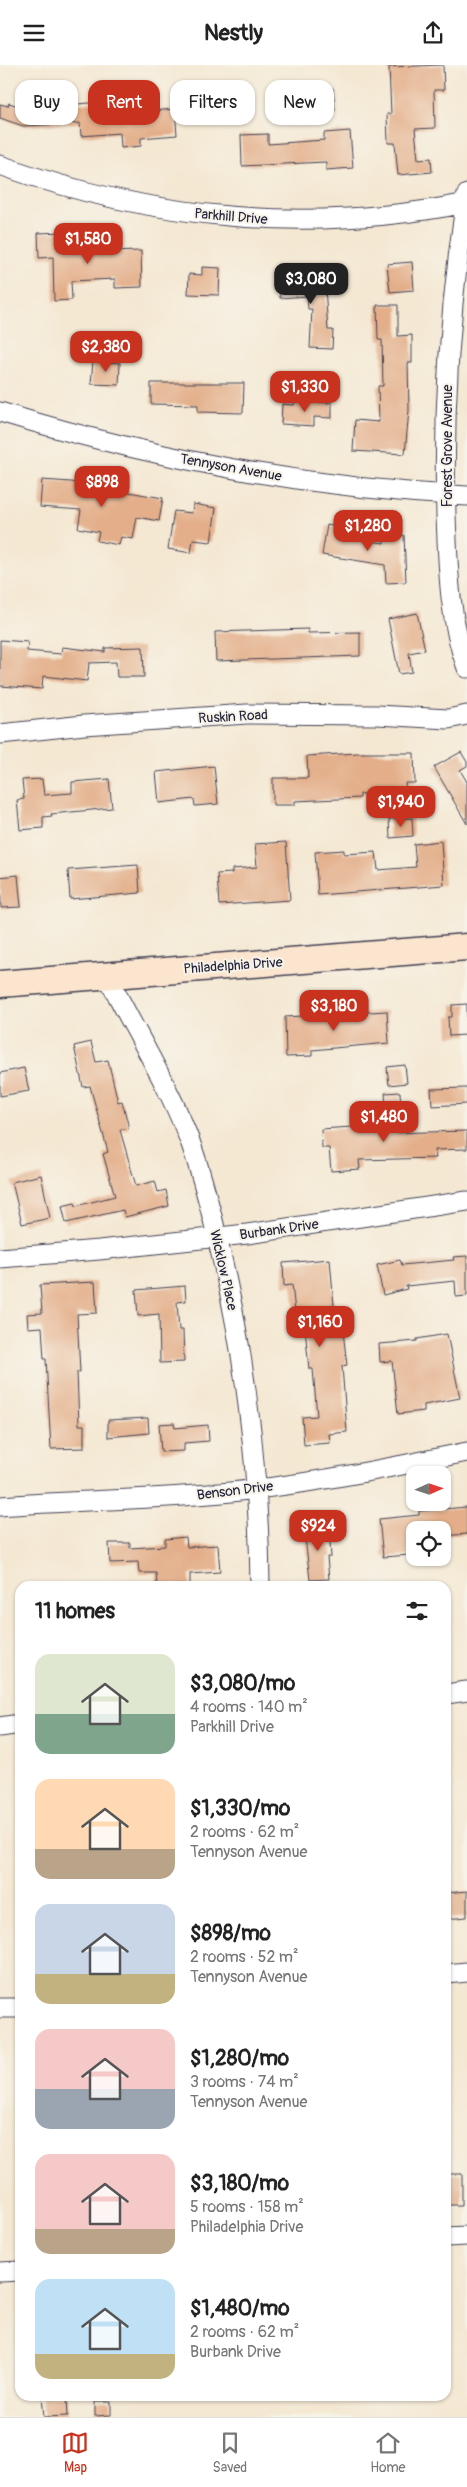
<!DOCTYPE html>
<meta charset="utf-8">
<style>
:root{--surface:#fff;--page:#f2f2f2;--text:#222;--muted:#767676;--line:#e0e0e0;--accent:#c8321e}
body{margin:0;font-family:Pangolin,sans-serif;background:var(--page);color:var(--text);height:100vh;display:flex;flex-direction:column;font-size:19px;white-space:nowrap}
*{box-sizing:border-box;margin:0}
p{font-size:16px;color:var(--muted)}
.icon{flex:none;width:28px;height:28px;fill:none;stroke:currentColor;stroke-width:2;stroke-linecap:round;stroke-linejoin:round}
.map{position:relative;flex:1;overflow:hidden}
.sheet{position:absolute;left:15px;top:1516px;width:436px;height:820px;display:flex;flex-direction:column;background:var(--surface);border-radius:15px;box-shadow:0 1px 4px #0004}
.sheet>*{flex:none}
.hud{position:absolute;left:15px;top:15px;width:438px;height:45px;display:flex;gap:10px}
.needle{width:32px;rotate:87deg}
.tools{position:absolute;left:406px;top:1401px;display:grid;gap:10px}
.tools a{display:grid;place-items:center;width:45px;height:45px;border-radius:10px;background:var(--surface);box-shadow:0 1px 4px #0004;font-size:25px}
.price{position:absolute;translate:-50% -42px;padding:0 11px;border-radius:10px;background:var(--accent);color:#fff;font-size:16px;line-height:32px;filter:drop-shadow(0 1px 2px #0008)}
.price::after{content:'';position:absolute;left:50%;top:30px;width:15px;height:11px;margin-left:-8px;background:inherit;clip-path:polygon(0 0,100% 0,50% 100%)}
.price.selected{background:#222;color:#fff}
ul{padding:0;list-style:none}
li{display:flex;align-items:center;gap:15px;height:125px;padding:0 20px}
li span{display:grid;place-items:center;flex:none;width:140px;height:100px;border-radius:15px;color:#555}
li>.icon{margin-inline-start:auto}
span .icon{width:60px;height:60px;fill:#fffc;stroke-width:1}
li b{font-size:21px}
h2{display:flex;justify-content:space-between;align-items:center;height:60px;padding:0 20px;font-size:21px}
.tag{padding:0 18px;border-radius:15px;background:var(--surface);box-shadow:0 1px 4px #0004;font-size:18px;line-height:45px}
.tag.selected{background:var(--accent);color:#fff}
header{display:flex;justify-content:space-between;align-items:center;height:65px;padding:0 20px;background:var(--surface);font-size:22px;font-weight:700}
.dock{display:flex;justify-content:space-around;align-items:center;height:70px;border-top:1px solid var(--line);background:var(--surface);font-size:14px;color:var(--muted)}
.dock a{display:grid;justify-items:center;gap:2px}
.dock .selected{color:var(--accent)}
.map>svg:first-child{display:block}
.building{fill:#e3ae89}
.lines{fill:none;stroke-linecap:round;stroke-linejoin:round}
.street-casing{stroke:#424052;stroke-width:21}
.secondary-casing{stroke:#424052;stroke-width:29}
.street{stroke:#fff;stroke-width:19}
.secondary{stroke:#fbe5cf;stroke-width:26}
.labels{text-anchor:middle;stroke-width:4;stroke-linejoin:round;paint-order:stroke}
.street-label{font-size:14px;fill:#22223b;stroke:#f7f3e8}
</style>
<header><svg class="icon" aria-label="menu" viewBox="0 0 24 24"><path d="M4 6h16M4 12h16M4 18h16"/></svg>Nestly<svg class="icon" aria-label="share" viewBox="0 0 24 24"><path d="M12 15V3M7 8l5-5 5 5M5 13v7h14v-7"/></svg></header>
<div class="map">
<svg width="467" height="2352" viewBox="0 0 467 2352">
<rect width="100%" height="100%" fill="#f7f3e8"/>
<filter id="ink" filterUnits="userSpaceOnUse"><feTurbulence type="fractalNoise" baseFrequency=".02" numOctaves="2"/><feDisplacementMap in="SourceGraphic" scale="10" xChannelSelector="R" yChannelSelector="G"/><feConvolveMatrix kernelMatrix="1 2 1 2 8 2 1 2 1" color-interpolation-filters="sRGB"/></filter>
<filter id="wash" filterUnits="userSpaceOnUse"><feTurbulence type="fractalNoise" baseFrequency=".0096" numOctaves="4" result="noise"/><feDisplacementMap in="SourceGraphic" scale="20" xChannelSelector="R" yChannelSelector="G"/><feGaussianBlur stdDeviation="1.12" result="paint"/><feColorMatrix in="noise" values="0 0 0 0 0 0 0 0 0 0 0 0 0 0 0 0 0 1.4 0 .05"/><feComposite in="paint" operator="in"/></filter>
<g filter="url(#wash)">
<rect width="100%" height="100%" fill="#f4e8d3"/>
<g id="blocks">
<path class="building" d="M443 0 444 25H434L435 63 415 64 418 94 431 93 432 107 398 110 395 78H388L387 49H391L389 2Z
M333 23 335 46 319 48 317 24Z
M65 31V40L102 37 103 50 175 44 177 70 141 73V81L121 83 120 68 81 71 80 58 23 61 0 53V39L8 41 9 38 37 47 36 32Z
M350 66 353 103 326 105V97L242 101 241 70 268 69V79L324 75V68Z
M65 167V184L106 183V187L141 186 142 222 115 223V214L71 216 72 235 54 236 53 192 39 193 38 168Z
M412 197 414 225 390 227 387 199Z
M202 202 220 203 219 230 188 229 189 209 202 210Z
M324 208 328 265H333L332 284 310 283 312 244H308L307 231 280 233 279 212Z
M377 240H398V271L412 270V298H408L409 345 405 389 353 386 355 355 379 357 378 321H383L382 275H378Z
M93 296 120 298 119 320 91 319Z
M151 318H244L243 348 198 347V340L151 339Z
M295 336 332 338V353L314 352V361L281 359 282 339 294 340Z
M42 415 71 417 163 433 159 456 137 452 133 474 121 472 119 480 97 476 99 467 78 463 81 445 40 442Z
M193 439 216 443 211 477 193 475 191 488 168 484 174 446 192 448Z
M327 460 352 465 351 473 384 478V471L404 470 406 517 386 518 385 500 322 490Z
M417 548 425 585 409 588 412 607 399 609 388 554Z
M308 564V568L360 567V591L216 596 215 567Z
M0 575 28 577 27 586 61 589 62 582 105 587V583L143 582 144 612H117L116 597 89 598 87 616 43 611 42 624 0 621Z
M461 687 467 697V701L460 705 467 717V759L434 702Z
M358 688H414L415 718H405L406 727 360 729V733L295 736V740H273V713H308L307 691Z
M214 701 218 739 195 741 194 734 159 738 156 707Z
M42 714 44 730 72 728V717L109 714 112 743 51 749 52 751 43 752V763L20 765 17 735 24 734 22 715Z
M412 753 413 771 390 773 389 754Z
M441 776 444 820 318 830 315 787 344 785V789L376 787 378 805 416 802 414 779Z
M286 777 290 835 219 840 217 809 232 808V804L257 802 255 779Z
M138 800 140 828 70 834 68 805Z
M18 810 21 842 1 843 0 812Z
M467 939V970L449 971 448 952H452V940Z
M387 946 389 978 312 985V991L286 992 285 952Z
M91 977 96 997 108 995 118 1037 122 1036 129 1063 120 1065 136 1121 155 1116 158 1127 166 1125 169 1141 125 1152 123 1145 66 1158 62 1141 75 1138 76 1141 115 1131 103 1089 108 1087 90 1021 83 1022 74 981Z
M405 1000 407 1018 389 1020 387 1002Z
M24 1003 29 1026 0 1031V1008Z
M467 1023V1039L432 1041 431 1024Z
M400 1027 401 1043 386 1044 385 1028Z
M367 1047H387L388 1068 467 1066V1084L435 1085 436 1093 359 1095 360 1104 331 1106 329 1083H322L321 1064 367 1061Z
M41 1110 50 1153 22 1159 12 1117Z
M467 1191V1231L456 1232 455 1216 406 1221 407 1224 383 1230 377 1200 400 1195 402 1200 454 1195 453 1192Z
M330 1194 334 1241 309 1246 311 1261 342 1258 347 1300 342 1301 347 1367 329 1369 330 1378 304 1380 302 1352 317 1351 313 1304H309L305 1263 297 1264 292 1220 284 1221 283 1198Z
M95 1217 97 1248 77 1249 80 1307H77L79 1360H84V1383L51 1384 46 1294H44L42 1262 28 1263 27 1249 42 1248 40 1220Z
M185 1221 186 1236 177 1237 179 1265H183L184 1297 160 1298 159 1249 138 1251 136 1225Z
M447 1269 460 1333 424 1340V1346L398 1349 392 1296 380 1297 379 1279 417 1276V1274Z
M148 1353 149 1368 108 1372V1355Z
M174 1358 175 1363 208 1360 209 1376 184 1378V1386L161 1387 159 1359Z
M467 1442V1469L442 1471V1465H408L410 1490 383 1492 379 1454 419 1450V1446Z
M329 1462 331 1492H327L329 1514 310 1515 304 1464Z
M186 1472 187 1482 218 1480 220 1507 190 1509V1521H157L156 1508H139L138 1497 110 1498 109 1478H130V1483L165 1481V1474Z
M467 1826V1852L446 1854V1828Z
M446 2109H462V2140H446Z
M42 2331H67L68 2351 44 2352Z
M95 2336H111V2350L95 2351Z"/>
</g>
</g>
<g filter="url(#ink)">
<use href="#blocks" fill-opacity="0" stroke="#424052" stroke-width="1"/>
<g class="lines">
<defs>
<path id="street" d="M0 100C151 155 310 169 467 138
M467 129C450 235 443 342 446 450 448 501 449 555 467 603
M0 347C151 393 309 423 467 431
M0 669 84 660 247 649 377 650 448 654 467 650
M107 910C135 967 169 1020 191 1079 203 1114 212 1149 220 1185 247 1298 259 1405 260 1521
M0 1193 99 1185 247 1169 467 1136
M0 1441C77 1435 154 1435 231 1427 310 1419 389 1403 467 1387
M446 1629 467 1626
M0 1662 20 1659
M446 1909 467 1907
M0 1943H20
M446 2172 467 2171
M0 2207 20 2206"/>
<path id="secondary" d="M0 919 467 882"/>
</defs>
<use href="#street" class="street-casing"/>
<use href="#secondary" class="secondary-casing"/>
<use href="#street" class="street"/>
<use href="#secondary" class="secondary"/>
</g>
</g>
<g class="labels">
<g class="street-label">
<text transform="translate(231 151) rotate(5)" y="5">Parkhill Drive</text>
<text transform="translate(447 381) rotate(-90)" y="5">Forest Grove Avenue</text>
<text transform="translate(231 402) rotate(10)" y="5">Tennyson Avenue</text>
<text transform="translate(233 651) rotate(-3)" y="5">Ruskin Road</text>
<text transform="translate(233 900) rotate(-4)" y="5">Philadelphia Drive</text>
<text transform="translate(279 1164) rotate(-8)" y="5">Burbank Drive</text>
<text transform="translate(224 1205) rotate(77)" y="5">Wicklow Place</text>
<text transform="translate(235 1425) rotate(-7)" y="5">Benson Drive</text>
</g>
</g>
</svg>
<div class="tools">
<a><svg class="needle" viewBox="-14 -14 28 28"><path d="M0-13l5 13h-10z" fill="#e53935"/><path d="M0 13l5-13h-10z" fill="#767676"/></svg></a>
<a><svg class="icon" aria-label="locate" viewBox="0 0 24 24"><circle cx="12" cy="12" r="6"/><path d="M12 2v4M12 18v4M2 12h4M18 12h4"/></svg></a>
</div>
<b class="price" style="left:88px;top:200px">$1,580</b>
<b class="price selected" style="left:311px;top:240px">$3,080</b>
<b class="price" style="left:106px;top:308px">$2,380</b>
<b class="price" style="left:305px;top:348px">$1,330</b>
<b class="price" style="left:102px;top:443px">$898</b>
<b class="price" style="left:368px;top:487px">$1,280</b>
<b class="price" style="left:401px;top:763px">$1,940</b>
<b class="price" style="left:334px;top:967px">$3,180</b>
<b class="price" style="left:384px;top:1078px">$1,480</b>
<b class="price" style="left:320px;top:1283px">$1,160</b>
<b class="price" style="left:318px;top:1487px">$924</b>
<div class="hud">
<a class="tag">Buy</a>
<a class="tag selected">Rent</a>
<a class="tag">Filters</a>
<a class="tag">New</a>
</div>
<section class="sheet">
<h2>11 homes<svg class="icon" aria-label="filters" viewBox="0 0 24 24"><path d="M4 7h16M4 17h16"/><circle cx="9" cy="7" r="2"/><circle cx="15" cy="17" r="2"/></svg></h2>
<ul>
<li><span style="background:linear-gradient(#dfe7d0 60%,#7fa58c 0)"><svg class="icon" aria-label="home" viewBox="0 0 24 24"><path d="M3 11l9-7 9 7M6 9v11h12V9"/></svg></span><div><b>$3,080/mo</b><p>4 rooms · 140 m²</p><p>Parkhill Drive</p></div></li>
<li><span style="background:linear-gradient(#ffd9b3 70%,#b9a48a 0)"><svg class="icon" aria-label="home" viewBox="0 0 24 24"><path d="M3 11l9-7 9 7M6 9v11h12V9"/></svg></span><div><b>$1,330/mo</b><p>2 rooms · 62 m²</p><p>Tennyson Avenue</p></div></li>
<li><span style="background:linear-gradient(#c9d6e8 70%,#c2b280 0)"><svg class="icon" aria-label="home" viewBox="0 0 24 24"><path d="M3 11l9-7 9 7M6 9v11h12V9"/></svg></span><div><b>$898/mo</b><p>2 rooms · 52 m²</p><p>Tennyson Avenue</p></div></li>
<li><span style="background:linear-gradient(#f6c9c9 60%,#9aa5b1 0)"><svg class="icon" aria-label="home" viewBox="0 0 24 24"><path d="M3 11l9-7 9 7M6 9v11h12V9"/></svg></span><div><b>$1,280/mo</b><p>3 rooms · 74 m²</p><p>Tennyson Avenue</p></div></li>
<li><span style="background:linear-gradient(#f6c9c9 75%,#b9a48a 0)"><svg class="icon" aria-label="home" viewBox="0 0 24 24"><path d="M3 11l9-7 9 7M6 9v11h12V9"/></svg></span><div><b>$3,180/mo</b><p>5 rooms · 158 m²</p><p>Philadelphia Drive</p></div></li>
<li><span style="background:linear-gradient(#bfe0f5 75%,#c2b280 0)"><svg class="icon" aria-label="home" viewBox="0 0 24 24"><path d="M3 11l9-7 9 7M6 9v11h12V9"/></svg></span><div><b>$1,480/mo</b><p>2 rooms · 62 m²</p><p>Burbank Drive</p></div></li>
</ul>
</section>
</div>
<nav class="dock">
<a class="selected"><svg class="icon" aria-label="map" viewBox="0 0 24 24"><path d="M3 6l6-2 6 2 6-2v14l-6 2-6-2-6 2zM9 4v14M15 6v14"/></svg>Map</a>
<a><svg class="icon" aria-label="saved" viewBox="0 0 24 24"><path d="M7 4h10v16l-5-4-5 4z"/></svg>Saved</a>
<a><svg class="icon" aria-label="home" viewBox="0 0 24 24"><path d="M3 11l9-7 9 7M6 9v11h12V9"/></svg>Home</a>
</nav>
